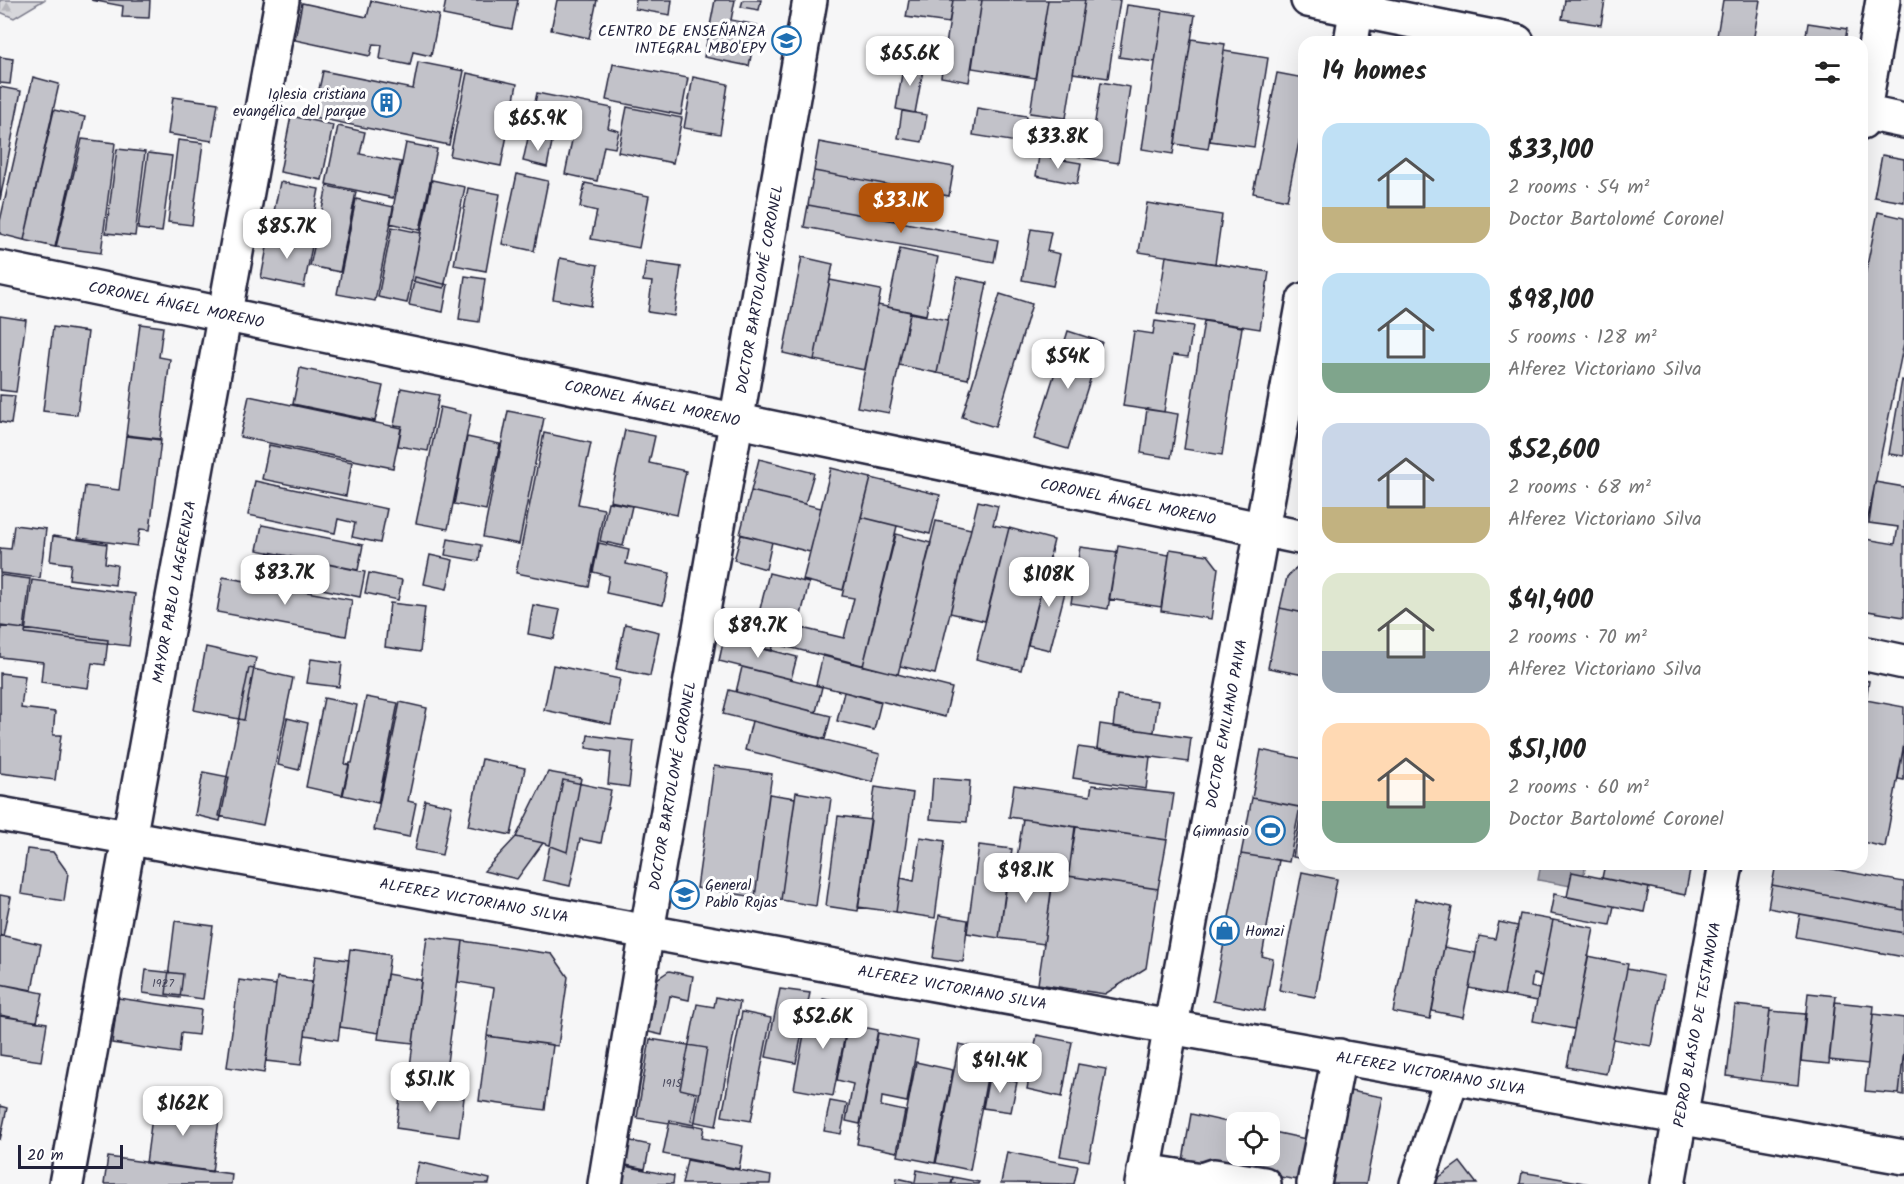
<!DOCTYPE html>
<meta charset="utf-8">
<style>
:root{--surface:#fff;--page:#f6f6f6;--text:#222;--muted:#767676;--accent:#b45309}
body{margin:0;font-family:Kalam,sans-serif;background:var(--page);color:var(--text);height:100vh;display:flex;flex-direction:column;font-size:22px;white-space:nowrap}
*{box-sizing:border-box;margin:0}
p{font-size:20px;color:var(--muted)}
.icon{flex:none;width:33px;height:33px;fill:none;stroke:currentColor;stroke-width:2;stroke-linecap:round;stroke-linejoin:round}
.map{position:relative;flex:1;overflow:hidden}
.drawer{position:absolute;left:1298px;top:36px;width:570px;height:834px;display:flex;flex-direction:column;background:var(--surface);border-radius:18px;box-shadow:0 6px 24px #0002}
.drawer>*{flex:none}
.fabs{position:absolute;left:1226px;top:1112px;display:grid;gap:12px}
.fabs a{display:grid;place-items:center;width:54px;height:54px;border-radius:12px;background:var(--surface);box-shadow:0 6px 24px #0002;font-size:30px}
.scale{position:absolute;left:18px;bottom:15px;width:105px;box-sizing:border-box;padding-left:6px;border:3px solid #22223b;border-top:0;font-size:16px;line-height:21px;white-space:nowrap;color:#22223b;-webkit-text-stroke:4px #fff;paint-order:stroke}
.price{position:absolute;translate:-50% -51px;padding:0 14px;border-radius:12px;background:#fff;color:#222;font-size:20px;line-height:39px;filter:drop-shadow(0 2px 3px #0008)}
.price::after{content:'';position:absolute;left:50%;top:36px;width:18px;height:14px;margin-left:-9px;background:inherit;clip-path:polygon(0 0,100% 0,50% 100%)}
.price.active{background:var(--accent);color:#fff}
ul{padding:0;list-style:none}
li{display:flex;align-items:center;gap:18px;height:150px;padding:0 24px}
li span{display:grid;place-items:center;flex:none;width:168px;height:120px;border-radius:18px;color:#555}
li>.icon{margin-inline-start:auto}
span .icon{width:72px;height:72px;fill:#fffc;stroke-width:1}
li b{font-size:26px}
h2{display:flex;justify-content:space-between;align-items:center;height:72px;padding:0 24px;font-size:26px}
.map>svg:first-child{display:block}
.forest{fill:url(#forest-firs);stroke:#7c7c8b;stroke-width:1.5}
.water{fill:#aeaeb7;stroke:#767685;stroke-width:1.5}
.building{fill:#c2c2c9;stroke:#22223b;stroke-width:1.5}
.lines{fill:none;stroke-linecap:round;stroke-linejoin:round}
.minor-casing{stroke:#22223b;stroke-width:38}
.minor{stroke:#fff;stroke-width:33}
.labels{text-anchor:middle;stroke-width:6;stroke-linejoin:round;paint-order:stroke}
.number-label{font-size:12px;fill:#4a4a5e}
.poi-label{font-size:15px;fill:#22223b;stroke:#fff;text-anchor:end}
.street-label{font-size:15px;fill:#22223b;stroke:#fff}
</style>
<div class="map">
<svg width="1904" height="1184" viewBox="0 0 1904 1184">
<defs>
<pattern id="forest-firs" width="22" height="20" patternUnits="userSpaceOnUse" patternTransform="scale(1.5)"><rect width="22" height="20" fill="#d7d7db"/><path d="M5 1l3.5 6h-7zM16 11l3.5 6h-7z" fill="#b8b8bd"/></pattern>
</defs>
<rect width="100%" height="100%" fill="#f6f6f7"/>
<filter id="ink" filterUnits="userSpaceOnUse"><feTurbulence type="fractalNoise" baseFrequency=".0167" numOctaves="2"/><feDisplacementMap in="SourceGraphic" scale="12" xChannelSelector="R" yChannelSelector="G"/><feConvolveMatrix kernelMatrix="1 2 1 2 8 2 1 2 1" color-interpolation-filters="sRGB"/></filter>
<g filter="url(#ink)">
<path class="forest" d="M0 0H44L14 18 0 12Z"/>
<path class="water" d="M1541 864H1586L1581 888 1538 880Z"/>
<path class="building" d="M91 0H150L149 18 122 17 123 6Z
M446 0H518L512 29 443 15Z
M557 0H597L589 38 551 30Z
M636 0H672L670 15 635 9Z
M715 0H735L731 20 757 25 749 66 704 57Z
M743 0H761L759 10 741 7Z
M909 0H953L949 23 906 17Z
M953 0H982L969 82 941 77Z
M982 0H1048L1035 78 972 68Z
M1048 0H1085L1066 118 1030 113Z
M1085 0H1120L1108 78 1073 73Z
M1565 0H1605L1601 25 1562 19Z
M1723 0H1760L1753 42H1716Z
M371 1 439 15 431 56 413 52 410 65 380 59 382 45 373 44 370 56 295 40 302 3 367 17Z
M1127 5 1163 10 1155 62 1119 57Z
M1163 10 1195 15 1173 154 1142 149Z
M1808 23 1847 29 1845 42H1805Z
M1191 39 1225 44 1208 149 1175 144Z
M1224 51 1268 58 1254 147 1210 141Z
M0 57 13 59 10 84 0 83Z
M418 62 464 71 449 145 313 117 323 71 413 89Z
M904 62 924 65 915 113 896 109Z
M613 64 688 78 681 115 606 100Z
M467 73 517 84 501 166 450 156Z
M1277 73 1304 78V118L1287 200 1253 193Z
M33 77 59 84 24 240 0 234V221Z
M693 77 728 84 720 134 684 128Z
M1101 82 1130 87 1118 163 1050 152 1055 122 1094 128Z
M0 87 21 91 0 200Z
M537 93 612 108 608 128 619 131 615 148 604 146 597 181 565 174 576 121 533 112Z
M173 97 218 103 212 141 168 134Z
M627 107 682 118 673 163 618 152Z
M977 108 1027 116 1023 143 973 135Z
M54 110 85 117 55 247 24 240Z
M902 111 927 115 922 142 898 138Z
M291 116 333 125 322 180 280 172Z
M338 126 365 132 360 154 401 162 393 198 326 184Z
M528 138 552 142 547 167 523 161Z
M82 139 115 143 101 253 56 247Z
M178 140 203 143 192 225 168 222Z
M819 142 954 167 949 196 814 171Z
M406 143 437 149 420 230 390 223Z
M117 149 145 152 135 236 106 233Z
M148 153 172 156 162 232 138 229Z
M1882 155 1904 159V202L1874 197Z
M1039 156 1081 163 1077 184 1036 176Z
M814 171 901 187 894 221 808 205Z
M517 174 548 181 534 251 502 244Z
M432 180 465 187 444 288 411 281Z
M280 182 319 189 309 239 270 231Z
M585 183 649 196 639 248 591 239 597 211 580 207Z
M327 186 356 192 340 272 310 266Z
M468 188 500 194 486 271 454 265Z
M356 199 394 207 375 301 337 294Z
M1147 203 1222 215 1215 264 1139 252Z
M808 205 998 240 994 262 804 227Z
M1878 212 1904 218V343L1862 547V290Z
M392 227 421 233 407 303 378 297Z
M1031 229 1051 232 1047 251 1060 254 1053 286 1022 280Z
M270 232 313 241 304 287 261 278Z
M900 249 938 257 926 315 888 307Z
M1166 256 1269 272 1260 329 1157 313Z
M802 257 833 264 814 360 783 353Z
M560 258 598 265 591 306 553 299Z
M646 262 681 267 674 316 648 312 652 282 643 281Z
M465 276 485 279 479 322 459 319Z
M415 277 448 285 443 312 409 305Z
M957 277 987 283 968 379 937 373Z
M830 280 881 290 865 370 814 360Z
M1000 294 1032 304 995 427 962 417Z
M878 305 910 312 889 413 857 407Z
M910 313 948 320 937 373 899 365Z
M0 316 26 320 16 392 0 390Z
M1155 321 1193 326 1188 357 1173 355 1164 412 1123 406 1134 331 1153 334Z
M1204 321 1242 327 1222 455 1184 449Z
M140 324 163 327 159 357 170 359 160 439 126 435Z
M53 327 88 332 77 415 43 411Z
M1068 331 1102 342 1068 449 1034 439Z
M300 368 383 386 375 421 293 404Z
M1902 380 1904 381V456L1889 454Z
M401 388 439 395 428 451 398 446 402 426 394 425Z
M0 395 15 396 11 424 0 422Z
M249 396 401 428 393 468 240 437Z
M440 407 471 414 448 529 416 523Z
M1147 409 1178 414 1171 458 1141 453Z
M508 411 544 418 519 544 483 537Z
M625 430 655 436 649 463 686 471 677 515 610 501Z
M544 433 591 443 578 504 604 509 589 587 516 573Z
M126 436 161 440 150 530 140 529 137 546 78 538 85 486 119 490Z
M467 437 500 444 486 510 454 504Z
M269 445 352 462 346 496 262 479Z
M759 459 814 473 805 504 751 491Z
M831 468 871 478 843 590 803 580Z
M871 478 940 495 930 534 861 517Z
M255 481 387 509 380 543 352 537 355 523 338 519 335 533 248 515Z
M1875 482 1904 487V617L1862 610V567L1866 539 1895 544 1898 527 1869 523Z
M751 491 821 508 810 552 740 534Z
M978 501 998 506 993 525 1009 528 985 621 950 613Z
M608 502 632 506 623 546 600 541Z
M861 517 897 526 863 666 784 646 789 625 844 638 854 598 842 596Z
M936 521 971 529 935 674 900 666Z
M14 525 46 529 40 578 0 573V548L11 549Z
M262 525 363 545 358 570 257 550Z
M1009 528 1054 540 1021 670 976 659Z
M896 534 931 543 898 674 863 666Z
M741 535 772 542 766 569 734 560Z
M53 536 107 544 105 563 117 565 115 585 69 579 71 564 50 561Z
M448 539 481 545 479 561 445 555Z
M599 543 629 550 626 564 670 573 663 605 606 593 609 576 593 572Z
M1118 546 1169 555 1161 607 1109 599Z
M1080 547 1117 552 1108 609 1071 603Z
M1170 549 1208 555 1218 568 1211 619 1161 611Z
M269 552 365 572 360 597 265 577Z
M430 555 453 560 447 589 424 584Z
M1302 562H1304V613L1280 608 1287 577Z
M1047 567 1070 573 1050 650 1028 645Z
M369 573 402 580 398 600 365 593Z
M769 573 809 583 798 627 758 617Z
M0 575 30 579 24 629 0 626Z
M223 577 352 600 346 636 217 612Z
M32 580 135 594 129 646 25 633Z
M390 603 425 607 420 652 385 647Z
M533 605 560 610 554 639 528 634Z
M1280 608 1304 613V675L1268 668Z
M730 612 778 622 772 651 724 641Z
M625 624 659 632 650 676 616 669Z
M1 626 108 640 105 665 92 663 88 688 41 682 43 662 0 657Z
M724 638 797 657 791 679 719 661Z
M206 647 256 658 244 720 194 710Z
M823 655 952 688 945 717 816 685Z
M311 659 342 663 339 687 307 683Z
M553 665 620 679 611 724 544 710Z
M742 667 822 687 816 712 736 692Z
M249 668 293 678 263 825 219 816Z
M0 673 25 676 21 708 55 712 53 735H61L55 780 0 773Z
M1862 680 1869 681 1862 725Z
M729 690 831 716 825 739 723 714Z
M844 692 881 702 874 730 837 721Z
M1117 695 1158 701 1154 732 1113 727Z
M366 697 398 703 378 803 343 795 350 763H352Z
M324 698 357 705 345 764 349 765 342 795 306 787Z
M1866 700 1904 707V744L1885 847 1862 842V725Z
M400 702 427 708 408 801 416 803 409 837 374 830Z
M287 718 308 723 299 770 278 765Z
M752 721 880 754 873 782 745 750Z
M1100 724 1191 738 1188 762 1097 749Z
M588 735 634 741 629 787 608 784 611 752 586 748Z
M1904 744V780L1898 779Z
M1078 747 1150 757 1146 789 1073 778Z
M1261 750 1304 759V808L1252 798Z
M482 759 525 768 511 835 468 826Z
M714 766 772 774 755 897 697 888Z
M203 772 229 777 220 821 195 815Z
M548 772 581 778 567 852 543 843 516 837Z
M933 778 970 781 967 822 930 819Z
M563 780 611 790 601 843 580 839 570 886 543 880Z
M1014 785 1090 796 1092 785 1174 794 1167 840 1009 817Z
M875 787 913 793 896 912 858 907Z
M796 792 831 798 816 906 781 900Z
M769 794 795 798 781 900 755 897Z
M1252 798 1300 807 1289 862 1241 854Z
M425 800 452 806 442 855 415 850Z
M838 816 871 820 858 911 826 906Z
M1300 818 1304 819V859L1293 857Z
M1023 819 1075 827 1069 872 1016 864Z
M1076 827 1167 840 1158 889 1068 876Z
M516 837 543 843 517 879 484 871Z
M920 837 945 841 935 918 896 912 901 878 914 881Z
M979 845 1012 849 999 938 967 933Z
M27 849 53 852 68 873 64 901 21 894Z
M1241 854 1279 860 1262 956 1273 959 1264 1011 1213 1001Z
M1009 863 1054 870 1044 944 999 938Z
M1605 864H1658L1690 870 1685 895 1602 878Z
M1776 864H1806L1904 882V910L1772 885Z
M1302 872 1337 879 1315 997 1279 990Z
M1572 872 1649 888 1644 912 1567 897Z
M1054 874 1158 889 1146 968 1105 994 1038 984Z
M1772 885 1904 910V933L1768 908Z
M1554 894 1614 906 1610 925 1550 914Z
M0 895 11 897 3 936 0 935Z
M1415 899 1452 907 1430 1019 1393 1012Z
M1520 914 1553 920 1542 976 1533 974 1531 987 1539 989 1537 1001 1504 995Z
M1800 914 1904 933V957L1796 937Z
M939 915 968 920 963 962 933 958Z
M1553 920 1594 928 1574 1029 1533 1021Z
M175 921 213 926 203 999 166 994Z
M1499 922 1518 926 1504 995 1469 988 1479 936 1495 939Z
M0 935 41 944 32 990 0 984Z
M427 937 463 941 445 1078 409 1074Z
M463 941 552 954 568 977 558 1046 487 1036 494 988 458 982Z
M1444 947 1476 953 1463 1017 1432 1011Z
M350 949 390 955 379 1033 340 1027Z
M316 956 349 960 338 1040 305 1035Z
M1588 956 1628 964 1606 1074 1567 1067Z
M1627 969 1664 976 1651 1046 1613 1039Z
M146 970 183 974 180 998 143 993Z
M669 971 693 976 689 1000 670 996 662 1035 640 1030 648 985Z
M387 974 421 980 413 1043 378 1039Z
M277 977 312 982 301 1065 266 1061Z
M239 980 276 985 264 1073 227 1067Z
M0 984 43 993 37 1022 0 1015Z
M780 989 810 993 796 1063 766 1057Z
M1808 993 1836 996 1829 1064 1801 1061Z
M716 997 740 1002 716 1126 691 1121 697 1093 680 1089 697 1004 714 1007Z
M118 998 201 1010 198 1035 181 1033 179 1053 112 1043Z
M823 999 851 1004 833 1096 794 1089 806 1023 818 1026Z
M1835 1002 1874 1006 1868 1064 1829 1060Z
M1735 1005 1770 1009 1761 1081 1727 1076Z
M1770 1011 1805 1014 1798 1085 1761 1081Z
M742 1012 771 1018 751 1121 722 1116Z
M1873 1014 1904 1018V1050L1899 1094 1865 1091Z
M0 1016 47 1023 41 1061 0 1055Z
M848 1024 878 1030 860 1124 846 1121 853 1084 837 1080Z
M878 1033 918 1041 907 1102 882 1097 881 1106 905 1111 897 1152 857 1144Z
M1037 1035 1072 1042 1062 1097 1027 1089Z
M487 1036 553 1045 545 1110 479 1101Z
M650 1039 707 1048 694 1127 637 1118Z
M959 1044 992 1051 970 1170 936 1163Z
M1904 1050V1095L1899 1094Z
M916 1062 953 1070 935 1163 898 1156Z
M1078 1064 1106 1069 1089 1161 1060 1156Z
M989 1076 1017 1082 1011 1112 983 1108Z
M401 1089 464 1098 459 1137 396 1128Z
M1350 1091 1383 1097 1366 1184H1332Z
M830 1101 847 1104 841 1134 824 1131Z
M154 1102 220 1112 212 1172 146 1163Z
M0 1106 7 1108 0 1140Z
M1191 1114 1236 1124V1155H1269V1131L1311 1140 1303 1181 1183 1160Z
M670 1120 704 1127 702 1138 743 1146 739 1169 663 1154Z
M617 1138 650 1145 645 1169 612 1162Z
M1007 1152 1078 1166 1074 1184 1001 1183Z
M108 1157 232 1174 231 1184H104Z
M687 1160 771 1176 770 1184H682Z
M419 1162 490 1179 489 1184H414Z
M1460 1162 1477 1184H1437L1434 1181Z
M620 1165 674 1176 673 1184H620Z
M917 1170 953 1177 951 1184H896L897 1178 915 1182Z
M1522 1172 1590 1184H1520Z
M1522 1172 1590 1184H1520Z
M953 1177 979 1182 978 1184H952Z"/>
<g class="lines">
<defs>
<g id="minor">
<path d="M1308 0 1517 42"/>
<path d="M1351 42 1358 0"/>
<path d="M1862 112 1904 121"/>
<path d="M1862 122 1883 0"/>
<path id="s1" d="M0 268 1304 538"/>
<path d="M1862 653 1904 662"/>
<path id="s2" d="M0 814 1170 1027 1904 1157"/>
<path d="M1144 1171 1202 1180 1214 1176 1264 1184"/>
<path id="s3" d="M66 1184 282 0"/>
<path id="s4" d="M605 1184 647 931 810 0"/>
<path id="s5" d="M1142 1184 1304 300"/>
<path d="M1314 1184 1339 1056"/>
<path d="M1417 1184 1452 1077"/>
<path id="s6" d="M1668 1184 1726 864"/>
</g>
</defs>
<use href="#minor" class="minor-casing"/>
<use href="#minor" class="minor"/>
</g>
</g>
<defs>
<symbol id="school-ring" viewBox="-11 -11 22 22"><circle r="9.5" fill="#fff" stroke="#1f6fb2" stroke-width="1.5"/><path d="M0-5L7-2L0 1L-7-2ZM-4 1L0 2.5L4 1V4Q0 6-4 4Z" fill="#1f6fb2"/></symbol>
<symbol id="building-ring" viewBox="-11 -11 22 22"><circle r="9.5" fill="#fff" stroke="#1f6fb2" stroke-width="1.5"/><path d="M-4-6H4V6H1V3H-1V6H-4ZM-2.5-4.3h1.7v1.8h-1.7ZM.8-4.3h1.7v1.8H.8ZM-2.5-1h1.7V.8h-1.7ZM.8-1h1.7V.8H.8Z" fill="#1f6fb2"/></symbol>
<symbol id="stadium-ring" viewBox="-11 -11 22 22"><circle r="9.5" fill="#fff" stroke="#1f6fb2" stroke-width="1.5"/><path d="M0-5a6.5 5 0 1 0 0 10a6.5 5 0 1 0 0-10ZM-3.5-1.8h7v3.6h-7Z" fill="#1f6fb2"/></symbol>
<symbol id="shop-ring" viewBox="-11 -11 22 22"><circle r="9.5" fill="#fff" stroke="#1f6fb2" stroke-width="1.5"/><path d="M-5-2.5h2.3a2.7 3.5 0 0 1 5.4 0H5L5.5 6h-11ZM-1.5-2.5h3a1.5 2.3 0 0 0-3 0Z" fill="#1f6fb2"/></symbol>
</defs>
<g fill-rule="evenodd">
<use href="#school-ring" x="770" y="24" width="33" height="33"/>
<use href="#building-ring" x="370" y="86" width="33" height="33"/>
<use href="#stadium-ring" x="1254" y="814" width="33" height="33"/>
<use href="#school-ring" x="668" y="878" width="33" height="33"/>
<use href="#shop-ring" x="1208" y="914" width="33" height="33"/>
</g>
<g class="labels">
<g class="number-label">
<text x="163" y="987">1927</text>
<text x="672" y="1087">1915</text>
</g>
<g class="poi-label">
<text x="766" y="36">CENTRO DE ENSEÑANZA<tspan x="766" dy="17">INTEGRAL MBO'EPY</tspan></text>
<text x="366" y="99">Iglesia cristiana<tspan x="366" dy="17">evangélica del parque</tspan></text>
<text x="1249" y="836">Gimnasio</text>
<text x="705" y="890" text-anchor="start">General<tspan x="705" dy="17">Pablo Rojas</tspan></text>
<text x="1245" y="936" text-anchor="start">Homzi</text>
</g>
<g class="street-label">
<text dy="5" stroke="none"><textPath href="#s4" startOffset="908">DOCTOR BARTOLOMÉ CORONEL</textPath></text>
<text dy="5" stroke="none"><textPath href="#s1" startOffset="180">CORONEL ÁNGEL MORENO</textPath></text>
<text dy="5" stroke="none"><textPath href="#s1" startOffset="666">CORONEL ÁNGEL MORENO</textPath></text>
<text dy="5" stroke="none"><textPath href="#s1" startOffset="1152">CORONEL ÁNGEL MORENO</textPath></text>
<text dy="5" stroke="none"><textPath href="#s3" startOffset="602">MAYOR PABLO LAGERENZA</textPath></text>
<text dy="5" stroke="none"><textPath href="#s5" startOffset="468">DOCTOR EMILIANO PAIVA</textPath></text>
<text dy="5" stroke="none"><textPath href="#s4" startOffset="404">DOCTOR BARTOLOMÉ CORONEL</textPath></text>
<text dy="5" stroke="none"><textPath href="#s2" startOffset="482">ALFEREZ VICTORIANO SILVA</textPath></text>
<text dy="5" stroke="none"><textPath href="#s2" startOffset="968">ALFEREZ VICTORIANO SILVA</textPath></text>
<text dy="5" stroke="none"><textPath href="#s6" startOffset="162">PEDRO BLASIO DE TESTANOVA</textPath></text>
<text dy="5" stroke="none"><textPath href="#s2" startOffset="1454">ALFEREZ VICTORIANO SILVA</textPath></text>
</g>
</g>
</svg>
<div class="fabs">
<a><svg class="icon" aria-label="locate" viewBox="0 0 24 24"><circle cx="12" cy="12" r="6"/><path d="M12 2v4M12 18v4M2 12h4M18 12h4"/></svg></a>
</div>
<div class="scale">20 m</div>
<b class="price" style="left:910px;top:87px">$65.6K</b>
<b class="price" style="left:538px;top:152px">$65.9K</b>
<b class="price" style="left:1058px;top:170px">$33.8K</b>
<b class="price active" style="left:901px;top:234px">$33.1K</b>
<b class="price" style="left:287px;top:260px">$85.7K</b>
<b class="price" style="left:1068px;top:390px">$54K</b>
<b class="price" style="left:285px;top:606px">$83.7K</b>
<b class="price" style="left:1049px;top:608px">$108K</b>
<b class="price" style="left:758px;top:659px">$89.7K</b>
<b class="price" style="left:1026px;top:904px">$98.1K</b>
<b class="price" style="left:823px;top:1050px">$52.6K</b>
<b class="price" style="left:1000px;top:1094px">$41.4K</b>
<b class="price" style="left:430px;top:1113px">$51.1K</b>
<b class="price" style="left:183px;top:1137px">$162K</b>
<section class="drawer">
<h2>14 homes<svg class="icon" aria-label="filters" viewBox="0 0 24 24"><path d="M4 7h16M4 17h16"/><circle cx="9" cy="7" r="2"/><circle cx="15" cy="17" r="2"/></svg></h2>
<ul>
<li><span style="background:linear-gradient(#bfe0f5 70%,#c2b280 0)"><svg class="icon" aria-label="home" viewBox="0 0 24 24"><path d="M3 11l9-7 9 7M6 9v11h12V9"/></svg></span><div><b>$33,100</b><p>2 rooms · 54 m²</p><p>Doctor Bartolomé Coronel</p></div></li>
<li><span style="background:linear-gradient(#bfe0f5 75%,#7fa58c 0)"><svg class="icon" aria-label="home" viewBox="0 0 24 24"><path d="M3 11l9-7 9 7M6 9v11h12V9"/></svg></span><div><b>$98,100</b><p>5 rooms · 128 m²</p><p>Alferez Victoriano Silva</p></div></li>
<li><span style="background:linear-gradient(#c9d6e8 70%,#c2b280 0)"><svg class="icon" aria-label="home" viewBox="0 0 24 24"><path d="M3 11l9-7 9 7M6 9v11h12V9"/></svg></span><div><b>$52,600</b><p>2 rooms · 68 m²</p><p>Alferez Victoriano Silva</p></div></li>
<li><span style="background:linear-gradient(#dfe7d0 65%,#9aa5b1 0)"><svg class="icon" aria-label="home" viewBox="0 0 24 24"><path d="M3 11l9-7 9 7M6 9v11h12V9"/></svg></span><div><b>$41,400</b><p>2 rooms · 70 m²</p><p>Alferez Victoriano Silva</p></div></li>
<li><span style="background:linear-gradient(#ffd9b3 65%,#7fa58c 0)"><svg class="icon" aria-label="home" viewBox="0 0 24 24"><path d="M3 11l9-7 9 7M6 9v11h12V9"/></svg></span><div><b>$51,100</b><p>2 rooms · 60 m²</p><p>Doctor Bartolomé Coronel</p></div></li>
</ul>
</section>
</div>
